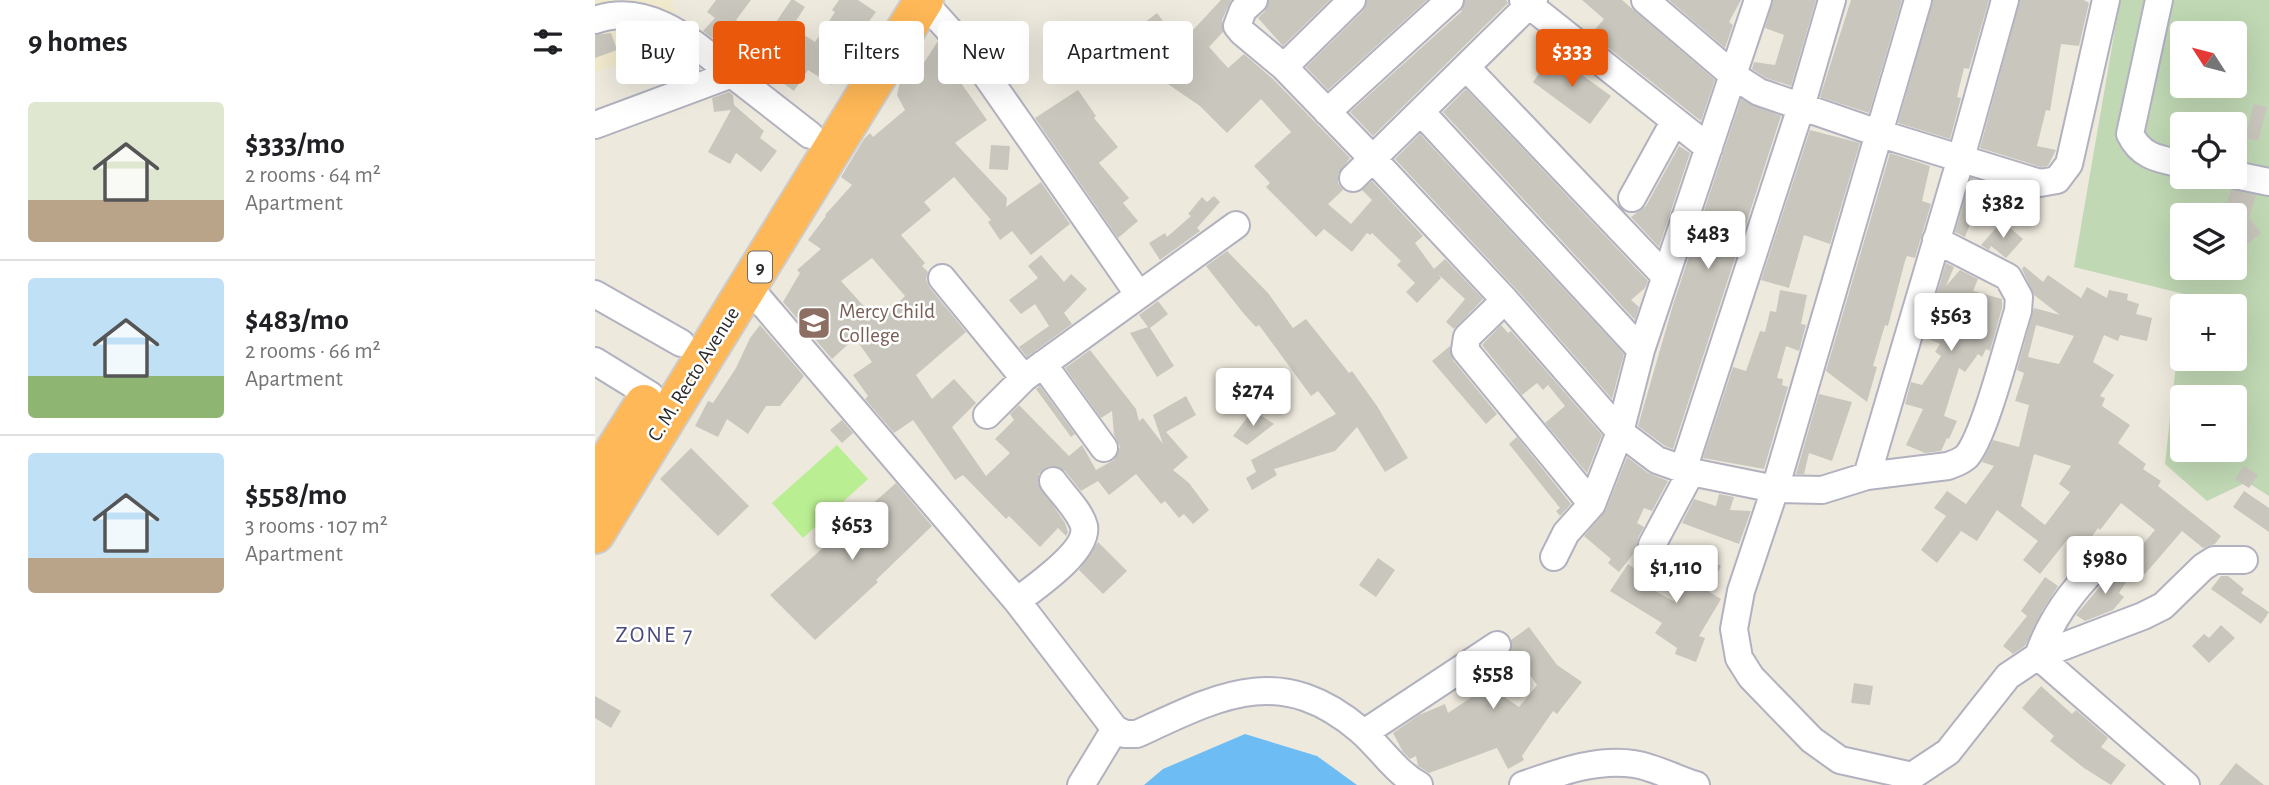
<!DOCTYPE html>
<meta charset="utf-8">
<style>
:root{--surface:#fff;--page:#f2f2f2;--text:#202124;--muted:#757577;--line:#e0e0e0;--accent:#ea580c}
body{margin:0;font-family:"Alegreya Sans",sans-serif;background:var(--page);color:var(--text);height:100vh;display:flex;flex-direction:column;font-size:26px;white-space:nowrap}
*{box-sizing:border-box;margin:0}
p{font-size:23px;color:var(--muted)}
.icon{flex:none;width:38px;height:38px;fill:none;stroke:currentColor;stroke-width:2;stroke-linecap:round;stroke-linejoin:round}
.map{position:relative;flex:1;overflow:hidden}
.side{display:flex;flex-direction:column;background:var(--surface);width:595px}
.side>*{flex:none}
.guide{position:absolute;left:21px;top:21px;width:665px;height:63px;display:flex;gap:14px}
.needle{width:46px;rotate:306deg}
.tools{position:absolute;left:1575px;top:21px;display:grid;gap:14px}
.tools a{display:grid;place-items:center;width:77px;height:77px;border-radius:7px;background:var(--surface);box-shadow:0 7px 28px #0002;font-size:35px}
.price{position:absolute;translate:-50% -60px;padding:0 16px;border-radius:7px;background:#fff;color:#222;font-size:23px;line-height:46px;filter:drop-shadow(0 2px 4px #0008)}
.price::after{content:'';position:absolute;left:50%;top:42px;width:21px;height:16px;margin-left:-10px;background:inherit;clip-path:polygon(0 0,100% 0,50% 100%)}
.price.active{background:var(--accent);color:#fff}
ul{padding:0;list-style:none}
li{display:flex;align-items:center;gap:21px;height:175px;padding:0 28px}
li+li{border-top:2px solid var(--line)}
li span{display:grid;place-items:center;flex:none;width:196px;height:140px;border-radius:7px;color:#555}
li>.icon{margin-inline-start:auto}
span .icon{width:84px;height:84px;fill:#fffc;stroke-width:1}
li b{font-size:30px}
h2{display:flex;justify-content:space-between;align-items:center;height:84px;padding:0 28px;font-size:30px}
.pill{padding:0 24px;border-radius:7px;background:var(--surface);box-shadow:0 7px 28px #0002;font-size:24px;line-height:63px}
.pill.active{background:var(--accent);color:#fff}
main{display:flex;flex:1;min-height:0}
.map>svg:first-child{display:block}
.education{fill:#f0e9cc}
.cemetery{fill:#c0d8b4;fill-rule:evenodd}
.pitch{fill:#baee93}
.water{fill:#6dbcf3}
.building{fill:#c9c6bd;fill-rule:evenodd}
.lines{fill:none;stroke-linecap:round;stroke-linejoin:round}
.minor-casing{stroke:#b1b1c0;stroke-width:30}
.highway-casing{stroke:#ccc;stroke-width:42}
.minor{stroke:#fff;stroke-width:26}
.highway{stroke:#ffb857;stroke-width:38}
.labels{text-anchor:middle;stroke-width:5;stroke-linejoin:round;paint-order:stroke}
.shield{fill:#fff;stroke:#6b6b6b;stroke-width:2}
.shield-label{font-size:19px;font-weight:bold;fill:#2b2b2b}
.education-label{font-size:21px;fill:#785e54;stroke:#fff;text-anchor:start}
.street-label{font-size:21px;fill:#2b2b2b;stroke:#fff}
.neighbourhood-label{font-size:23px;letter-spacing:2px;fill:#4a4b7e;stroke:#fff}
</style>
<main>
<section class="side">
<h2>9 homes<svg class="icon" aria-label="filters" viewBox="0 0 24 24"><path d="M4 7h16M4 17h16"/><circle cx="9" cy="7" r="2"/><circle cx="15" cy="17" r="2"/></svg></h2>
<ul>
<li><span style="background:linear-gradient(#dfe7d0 70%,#b9a48a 0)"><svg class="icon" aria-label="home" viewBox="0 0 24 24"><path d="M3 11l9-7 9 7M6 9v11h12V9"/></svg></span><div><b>$333/mo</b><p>2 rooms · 64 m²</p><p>Apartment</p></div></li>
<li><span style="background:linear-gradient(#bfe0f5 70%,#8fb573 0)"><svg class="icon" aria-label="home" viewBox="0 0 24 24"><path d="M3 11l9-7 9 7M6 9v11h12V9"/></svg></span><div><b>$483/mo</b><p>2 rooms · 66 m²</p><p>Apartment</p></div></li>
<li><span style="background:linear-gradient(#bfe0f5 75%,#b9a48a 0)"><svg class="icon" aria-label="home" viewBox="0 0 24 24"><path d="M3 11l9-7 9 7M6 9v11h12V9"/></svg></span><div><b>$558/mo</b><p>3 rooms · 107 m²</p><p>Apartment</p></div></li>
</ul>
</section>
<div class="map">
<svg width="1674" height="785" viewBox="0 0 1674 785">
<rect width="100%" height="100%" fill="#eee9dd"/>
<path class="education" d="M0 0H76L80 11 50 54 0 73Z"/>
<path class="cemetery" d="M1525 0H1674V496L1652 482 1612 501 1570 464 1587 310V359H1640V306H1588L1589 294 1479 267ZM1587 33H1640V86H1587ZM1587 124H1640V177H1587ZM1587 215H1640V268H1587ZM1587 397H1640V450H1587Z"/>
<path class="pitch" d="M242 445 273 479 208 538 177 503Z"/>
<path class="water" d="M650 734 722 756 762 785H549L568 769Z"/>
<path class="building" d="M121 0H156L141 20 166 36 171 29 175 31 196 0H199L210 7 197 27 220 42 240 12 237 10 244 0H263L281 12 257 44 262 47 237 85 213 70 199 91 126 39 123 42 108 31 120 18 112 12Z
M626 0H636L627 20 628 32 614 47 633 68 649 54 678 79 755 158 743 174V183L748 190 733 204 756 224 777 200 767 190 777 181 828 236 820 243 839 269 850 259 888 299 859 329 851 322 870 299 843 274 846 278 822 303 811 292 820 283 802 265 806 261 777 233 775 235 772 233 757 252 729 229 721 237 671 187 675 183 659 166 696 132 666 99 632 133 605 106 548 67 566 46 549 23 562 13 583 41 596 28 598 30Z
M674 0H735L688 46 663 18 670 11Z
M772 0H832L733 90 711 67 768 11Z
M870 0H911L913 3 778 136 755 112 866 12Z
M987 0H1027L1120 80 1106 121 996 34 1009 19Z
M1074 0H1146L1134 22 1138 25 1130 48Z
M1178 0H1221L1196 86 1171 78 1157 69 1159 62 1180 65 1189 35 1170 28Z
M1256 0H1307L1274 113 1225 97Z
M1338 0H1394L1374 69 1369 68 1362 97 1366 98 1355 139 1303 123Z
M1425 0H1489L1494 3 1484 46 1466 44 1455 111 1451 110 1442 146 1461 150 1453 166 1446 167 1385 148Z
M16 33 22 50 0 58V35Z
M343 41 364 65 359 73 392 120 360 143 412 198 411 207 446 182 475 224 436 255 417 231 405 240 393 222 396 220 359 177 329 202 336 210 306 235 330 263 327 266 333 272 331 280 335 288 371 332 321 375 337 399 359 379 381 403 357 427 391 476 415 453 400 439 419 420 415 414 424 405 474 456 487 445 501 470 519 460 525 447 519 435 517 411 506 418 470 368 495 350 541 409 544 421 548 418 568 444 558 415 591 396 601 415 571 432 593 457 578 470 594 483 614 510 598 524 589 514 584 518 570 501 566 504 541 474 514 495 503 481 486 491 470 471 456 466 444 474 443 483 470 523 473 532 471 536 463 528 445 547 414 516 411 519 368 475 360 480 318 420 299 433 270 399 273 396 258 375 277 362 260 338 237 359 188 302 205 273 202 270 226 249 213 240 231 216 230 215 257 185 246 177 269 139 275 133 278 137 310 110 302 95 305 81 314 69 323 72ZM277 258 310 296 284 323 246 281Z
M958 54 1016 96 995 124 938 82Z
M87 55 106 69 67 83 60 68Z
M871 89 1053 281 1050 288 1036 300 1044 307 1040 320 848 112Z
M483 90 501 116 499 118 523 147 504 163 534 198 528 203 543 221 523 238 440 118Z
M134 92 138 95 139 105 169 131 165 138 182 151 166 172 141 153 135 164 113 152 136 110 119 112 117 98Z
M1146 99 1186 116 1078 449 1070 446 1043 426 1078 305Z
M1659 104 1672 107 1663 141 1650 138Z
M1215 130 1265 143 1235 244 1209 235 1194 288 1166 280Z
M825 134 1029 354 1017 399 922 290 800 159Z
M396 145 415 146 413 170 394 169Z
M1084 146 1095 153 1064 247 1036 217 1051 206Z
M1295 153 1335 166 1327 201 1336 204 1320 258 1312 256 1310 261 1293 326 1290 325 1278 366 1282 367 1272 402 1231 371Z
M1376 178 1391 183 1370 237 1360 232Z
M1636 190 1661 195 1654 218 1666 233 1640 255V212L1630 209Z
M619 196 625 202 602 228 605 231 565 260 554 243 570 233 572 237 596 216 593 214 607 197 612 202Z
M1407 221 1428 239 1411 258 1396 246 1394 250 1386 245Z
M632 251 673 293 698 328 711 319 754 373 757 371 782 406 813 458 790 472 762 427 740 451 679 469 682 475 657 490 651 478 661 472 656 460 741 414 723 391 716 396 664 325 661 327 649 314 611 266Z
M446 255 469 282 476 274 492 289 469 313 477 324 432 357 424 347 454 326 440 304 426 314 414 300 443 278 433 266Z
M1351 263 1359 267 1351 286 1365 270 1383 279 1378 291 1407 299V308L1395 351 1391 349 1387 357 1383 354 1370 372 1364 368 1349 416 1362 421 1354 439 1352 438 1346 451 1330 453 1311 445 1328 409 1310 404 1316 382 1327 385 1346 356 1340 352 1345 344 1329 337Z
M1429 266 1448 282 1453 275 1486 298 1492 287 1512 298 1514 290 1533 294 1532 300 1544 304 1541 314 1557 318 1552 341 1525 335 1523 341 1509 335 1498 362 1519 375 1505 396 1510 398 1507 406 1535 425 1523 443 1551 464 1548 469 1566 481 1563 486 1626 536 1620 544 1608 548 1587 531 1550 574 1534 560 1560 530 1526 503 1505 530 1503 528 1487 550 1472 540 1445 574 1428 560 1443 541 1402 510 1382 541 1366 531 1342 563 1326 550 1351 516 1339 508 1352 491 1371 504 1399 466 1387 462 1398 440 1424 447 1434 405 1420 401 1429 373 1422 370 1439 308 1465 315 1439 295 1427 269ZM1441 325 1479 336 1464 364 1433 357ZM1439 454 1476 466 1464 484 1475 492 1450 525 1426 506Z
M1185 290 1212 295 1206 324 1211 325 1204 351 1191 346 1182 378 1188 379 1187 385 1193 387 1169 469 1108 458 1138 367 1151 371 1165 331 1170 332 1175 311 1181 312Z
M563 301 573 314 555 328 579 366 562 377 535 333 553 327 544 315Z
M165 325 209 376 185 406H171L153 434 132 419 123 437 100 426 113 401 118 403 141 368 155 338Z
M906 325 913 333 916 331 1007 435 992 473 950 423 970 406 953 385 948 390 942 383 927 395 887 345Z
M855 346 858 360 902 414 891 424 837 361Z
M445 386 480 434 476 437 441 389Z
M1224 394 1257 402 1237 461 1214 453 1209 474H1201Z
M658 410 679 424 652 445 638 436Z
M247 420 258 433 247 443 235 430Z
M922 437 976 504 965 516 961 511 965 508 914 444Z
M96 448 154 506 123 536 65 479Z
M1032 457 1053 473 1073 481 1057 511 1049 508 1042 523 1049 527 1043 538 1042 549 1024 572 1013 563 1016 559 989 536 1011 510Z
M1649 466 1663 475 1654 488 1640 479Z
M301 483 337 526 281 580 283 582 220 640 175 595Z
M1649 491 1674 508V532L1638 507Z
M1124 494 1139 497 1135 510 1156 511 1144 544 1087 523 1099 499 1121 506Z
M503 542 532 571 508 594 484 570Z
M1104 555 1126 566 1113 591 1126 599 1104 636 1110 638 1101 662 1080 654 1082 648 1060 633 1067 623 1015 591 1033 564 1050 576 1046 583 1078 601Z
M783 558 800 570 781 597 764 585Z
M1518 564 1535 576 1524 593 1529 597 1518 610 1490 621 1481 615 1514 576Z
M1626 576H1633L1649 589 1646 593 1674 612 1666 624 1616 589Z
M1450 577 1463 586 1447 611 1430 646 1418 654 1408 646 1432 616 1426 611Z
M1626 625 1640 638 1614 663 1597 646 1609 634 1614 638Z
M934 627 962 665 987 682 962 714 958 711 927 756 929 760 913 769 902 748 834 773 823 766 821 756 815 759 808 752 798 733 824 715 850 704 853 713 886 691 878 680 911 658 916 651V640ZM928 665 942 685 924 707 896 688Z
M1259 683 1278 686 1275 705 1256 703Z
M1446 686 1477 714 1481 710 1513 738 1506 747 1531 765 1516 785 1489 768 1455 741 1459 736 1427 708Z
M0 696 26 711 16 728 0 718Z
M1641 763 1669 785H1624Z"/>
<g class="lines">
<defs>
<path id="minor" d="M659 0 648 10 642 26 647 32 689 67 778 159 910 300 1025 432 1062 460 1096 472 1180 489 1227 490 1272 476 1353 466C1360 463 1366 462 1372 456 1390 435 1413 342 1423 311L1424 297 1413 277 1341 240
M928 0 1114 148
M1050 0 1139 76 1164 92 1283 133 1445 183 1462 180 1474 164 1511 0
M1323 0 1180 489 1146 591 1139 629 1144 658 1156 677 1217 740 1245 760 1317 776 1353 752 1413 676 1443 656 1548 616 1568 606 1608 567 1619 560H1649
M1564 0 1535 134C1546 157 1564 159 1587 164
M328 1 379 58 544 295
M0 20C56 0 103 47 142 78 166 97 191 116 215 135
M689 67 757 0
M872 68 1070 276
M732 112 855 0
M827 113 1046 350
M0 125 137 74
M1640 175 1674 182
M758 178 939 0
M1037 198 1079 122
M347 278 429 378
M153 286 422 601 520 729 530 734H542C624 696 685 662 765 730 785 747 800 772 824 785
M0 294 86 343
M910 300 872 337 870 350 997 504 1025 432 1046 350 1163 0
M0 361 55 395
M448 364 509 448
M392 415 429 378 641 225
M1088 470 1206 107 1237 0
M1272 476 1366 158 1410 0
M1057 545 1096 472
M959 557 971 533 997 504
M1503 565C1476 592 1456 619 1443 656L1591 785
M422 601C440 587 494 551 489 526 485 511 467 494 458 481
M769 733 902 645
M486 785 520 729
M928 785C963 773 1001 758 1039 764 1060 767 1080 779 1101 785"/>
<path id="highway" d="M0 482 49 404
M0 534 329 0"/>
</defs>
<use href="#minor" class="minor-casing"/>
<use href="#highway" class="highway-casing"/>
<use href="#minor" class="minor"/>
<use href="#highway" class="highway"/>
</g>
<defs>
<symbol id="university-square" viewBox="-11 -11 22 22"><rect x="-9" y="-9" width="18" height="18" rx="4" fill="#8d6e63" stroke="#fff"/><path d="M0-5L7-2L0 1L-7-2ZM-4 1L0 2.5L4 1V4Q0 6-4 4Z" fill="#fff"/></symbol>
</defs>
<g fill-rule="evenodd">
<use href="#university-square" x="200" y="304" width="38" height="38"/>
</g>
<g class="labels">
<rect class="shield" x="153" y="251.5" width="24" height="31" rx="5"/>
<g class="shield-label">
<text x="165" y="274">9</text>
</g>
<g class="education-label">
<text x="244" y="318">Mercy Child<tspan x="244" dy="24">College</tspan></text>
</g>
<g class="street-label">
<text transform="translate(98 374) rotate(-58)" y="7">C. M. Recto Avenue</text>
</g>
<g class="neighbourhood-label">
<text x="60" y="642">ZONE 7</text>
</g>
</g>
</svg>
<div class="tools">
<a><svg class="needle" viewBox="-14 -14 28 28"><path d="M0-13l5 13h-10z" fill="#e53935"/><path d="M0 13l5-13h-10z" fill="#757577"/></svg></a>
<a><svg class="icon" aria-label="locate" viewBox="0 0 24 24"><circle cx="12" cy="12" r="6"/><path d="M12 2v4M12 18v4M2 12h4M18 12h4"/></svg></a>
<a><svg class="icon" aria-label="layers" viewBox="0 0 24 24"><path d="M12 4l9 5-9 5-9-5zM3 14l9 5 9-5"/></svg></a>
<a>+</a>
<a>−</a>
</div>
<b class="price active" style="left:977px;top:89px">$333</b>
<b class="price" style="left:1408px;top:240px">$382</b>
<b class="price" style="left:1113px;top:271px">$483</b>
<b class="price" style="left:1356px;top:353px">$563</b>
<b class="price" style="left:658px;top:428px">$274</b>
<b class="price" style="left:257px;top:562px">$653</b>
<b class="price" style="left:1510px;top:596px">$980</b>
<b class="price" style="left:1081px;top:605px">$1,110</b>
<b class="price" style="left:898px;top:711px">$558</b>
<div class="guide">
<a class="pill">Buy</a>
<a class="pill active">Rent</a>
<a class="pill">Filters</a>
<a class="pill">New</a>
<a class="pill">Apartment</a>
</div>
</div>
</main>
